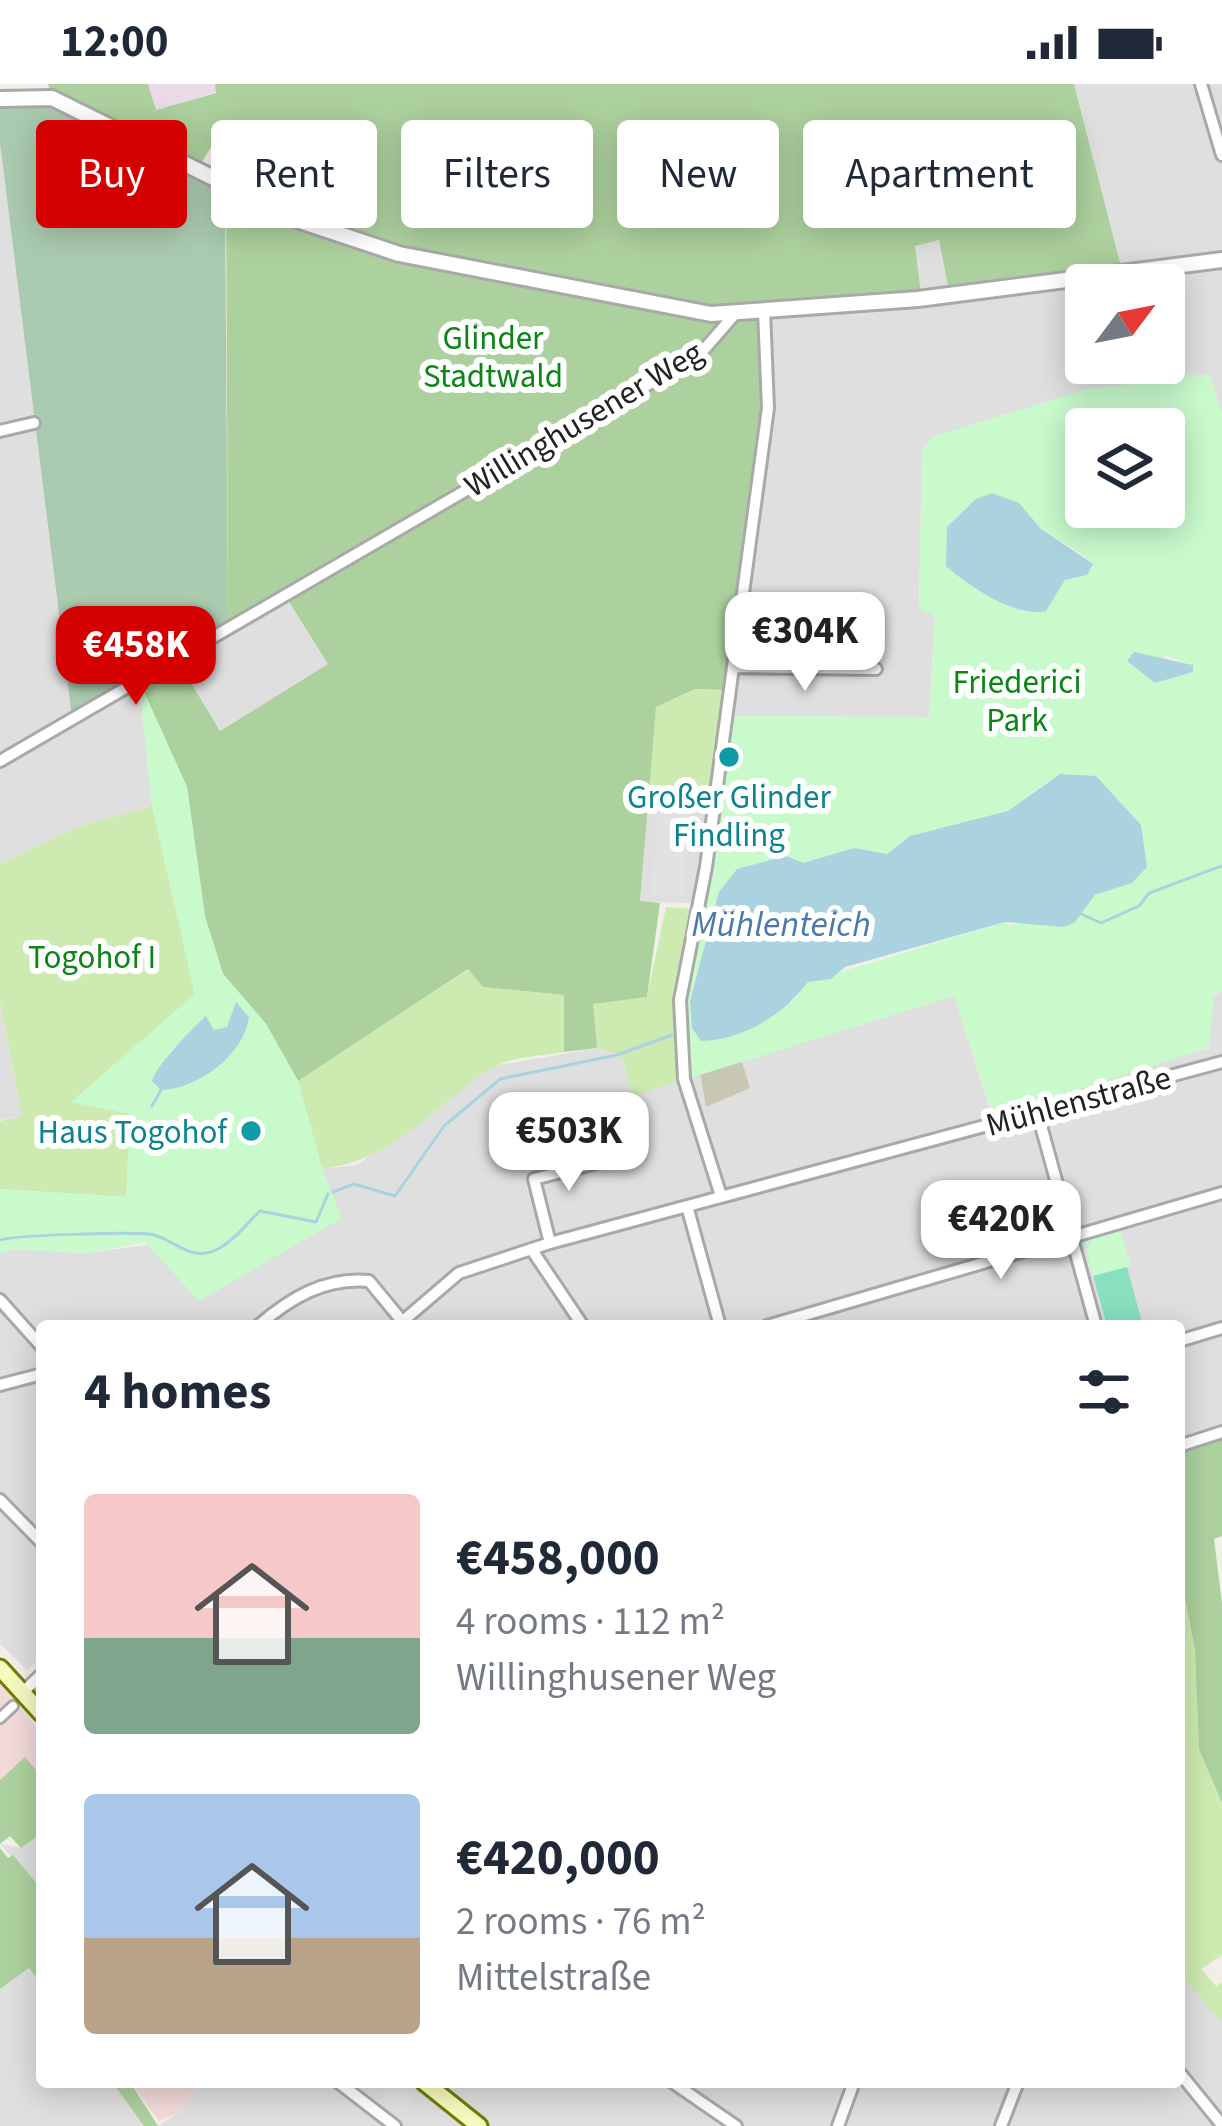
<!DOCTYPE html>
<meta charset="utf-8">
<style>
:root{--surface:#fff;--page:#f2f2f3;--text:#1f2937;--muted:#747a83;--accent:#d40000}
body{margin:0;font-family:"Source Sans 3",sans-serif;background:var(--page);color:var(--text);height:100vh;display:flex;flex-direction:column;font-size:45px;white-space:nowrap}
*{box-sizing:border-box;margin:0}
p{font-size:39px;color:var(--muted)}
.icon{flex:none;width:66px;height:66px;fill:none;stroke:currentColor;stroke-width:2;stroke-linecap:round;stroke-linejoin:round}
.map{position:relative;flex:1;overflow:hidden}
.sheet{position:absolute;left:36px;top:1236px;width:1149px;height:768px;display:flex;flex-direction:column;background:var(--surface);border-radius:12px;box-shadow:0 6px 30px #0003}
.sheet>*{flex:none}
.hud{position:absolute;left:36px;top:36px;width:1152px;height:108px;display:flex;gap:24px}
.needle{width:78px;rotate:58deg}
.controls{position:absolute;left:1065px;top:180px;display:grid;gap:24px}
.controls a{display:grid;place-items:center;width:120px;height:120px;border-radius:12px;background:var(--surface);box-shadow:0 6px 30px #0003;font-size:60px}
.price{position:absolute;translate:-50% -102px;padding:0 27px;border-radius:24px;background:#fff;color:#222;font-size:39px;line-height:78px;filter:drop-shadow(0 3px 6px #0008)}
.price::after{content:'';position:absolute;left:50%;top:72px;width:36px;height:27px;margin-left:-18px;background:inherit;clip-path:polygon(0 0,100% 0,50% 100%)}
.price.on{background:var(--accent);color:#fff}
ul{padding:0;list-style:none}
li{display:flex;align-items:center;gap:36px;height:300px;padding:0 48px}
li span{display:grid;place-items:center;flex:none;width:336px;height:240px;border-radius:12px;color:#555}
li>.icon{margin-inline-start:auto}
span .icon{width:144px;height:144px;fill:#fffc;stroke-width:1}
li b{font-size:51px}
h2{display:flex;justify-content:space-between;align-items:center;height:144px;padding:0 48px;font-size:51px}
.pill{padding:0 42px;border-radius:12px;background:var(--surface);box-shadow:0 6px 30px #0003;font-size:42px;line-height:108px}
.pill.on{background:var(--accent);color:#fff}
.status{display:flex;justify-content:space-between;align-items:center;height:84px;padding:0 60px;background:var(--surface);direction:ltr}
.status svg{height:33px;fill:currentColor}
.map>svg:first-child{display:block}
.residential{fill:#e0dfdf;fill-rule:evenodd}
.commercial{fill:#f2dad9}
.industrial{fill:#ebdbe8}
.construction{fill:#c7c7b4}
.grass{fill:#cdebb0}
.forest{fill:#add19e}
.cemetery{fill:#aacbaf}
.park{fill:#c8facc;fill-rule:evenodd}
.pitch{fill:#88e0be}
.parking{fill:#e2e2e2}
.water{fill:#aad3df}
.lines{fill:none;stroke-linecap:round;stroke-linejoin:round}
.stream{stroke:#aad3df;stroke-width:3}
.pedestrian-casing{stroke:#a9a9a9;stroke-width:14}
.minor-casing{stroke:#a9a9a9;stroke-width:16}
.tertiary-casing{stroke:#a9a9a9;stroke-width:20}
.secondary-casing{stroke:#707d05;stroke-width:21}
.pedestrian{stroke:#fff;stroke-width:8}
.minor{stroke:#fff;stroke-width:10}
.tertiary{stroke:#fff;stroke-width:14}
.secondary{stroke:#f7fabf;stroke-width:15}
.culture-dot{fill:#0f9aa8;stroke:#fff;stroke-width:4.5}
.labels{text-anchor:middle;stroke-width:12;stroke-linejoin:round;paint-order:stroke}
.park-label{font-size:33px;fill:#0c8416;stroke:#fff}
.street-label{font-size:33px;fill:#222;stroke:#fff}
.culture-label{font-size:33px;fill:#0d838f;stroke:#fff}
.water-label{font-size:36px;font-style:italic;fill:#4a7aab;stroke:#fff}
</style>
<div class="status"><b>12:00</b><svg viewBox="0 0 49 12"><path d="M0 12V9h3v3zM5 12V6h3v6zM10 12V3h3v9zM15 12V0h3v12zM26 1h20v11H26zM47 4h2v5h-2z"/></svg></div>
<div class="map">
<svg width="1222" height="2042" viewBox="0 0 1222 2042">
<rect width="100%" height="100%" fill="#f2efe9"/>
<path class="residential" d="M1074 0H1222V329L1209 290 922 366 919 523 935 531 929 633 725 632 761 325 760 224 921 208 914 161 939 156 1123 189ZM1086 201H1164V279H1086Z
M0 59 36 338 139 597 152 722 80 742 0 780Z
M283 507 329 580 220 647 176 574Z
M648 708 713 711 696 819 640 818Z
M1222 907V1353L1179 1367V1242H42V1573L27 1586 0 1560V1169L11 1165 87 1169 341 1134 322 1085 357 1081 493 982 597 964 622 972 633 1011 954 911 992 1032Z
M0 917 22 1032 0 1036Z
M42 1749V1806L0 1760 21 1764Z
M29 1883 42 1901V1998H112L144 2042H0V1905Z
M1179 1887 1222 1939V2042H158L179 2028 202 1998H1179Z"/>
<path class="commercial" d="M0 1599 42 1649 41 1694 25 1674 0 1696Z
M130 1998H202L179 2028 159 2037Z"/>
<path class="industrial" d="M148 0H215L217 8 156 26Z"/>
<path class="construction" d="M741 975 750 1004 706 1023 700 988Z"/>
<path class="grass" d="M695 605 727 606 713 711 648 708 656 623Z
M152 722 195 910 73 1018 131 1030 126 1113 0 1105V1037L22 1032 0 917V780L80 742Z
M666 823 694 825 684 995 633 1012 622 972 597 964 592 920 647 913Z
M469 885 484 903 564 911V968C543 972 508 973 490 985 433 1023 395 1076 322 1085L298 997Z
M1179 1482 1195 1566 1199 1665 1222 1719V1871L1201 1885 1216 1902 1222 1898V1939L1179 1887Z"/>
<path class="forest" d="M48 0H148L156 26 216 9 215 0H1074L1123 190 949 207 939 156 915 162 921 209 760 224 761 325 727 606 695 605 656 623 640 817 660 819 647 913 593 920 597 964 564 968V911L483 903 468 885 298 997 266 940 223 890 205 833 187 703 139 597 176 574 220 647 328 580 283 508 228 538 226 101 212 93 215 86 222 89 231 71 212 61 198 85 52 14Z
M1222 1353V1452L1214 1455 1222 1519V1719L1199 1665 1195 1566 1179 1482 1184 1430 1179 1424V1367Z
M25 1673 42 1693V1749L21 1764 10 1752 0 1760V1696Z
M0 1764 8 1774 13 1771 42 1806V1901L29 1884 0 1905Z
M112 1998H130L158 2042H144Z"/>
<path class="cemetery" d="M52 15 225 101 228 538 72 633 0 59V16Z"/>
<path class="park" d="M1209 290 1222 329V907L1214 910 1209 964 993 1032 954 912 687 995 682 915 730 632 929 633 935 532 919 524 922 366 931 353 1088 305ZM1086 345H1164V423H1086ZM1019 419 1041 445 1085 472 1087 491 1065 496 1046 527ZM1165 571 1193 581V588L1155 599ZM1095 692C1126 739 1159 735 1132 799L1010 842 1006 838 808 898 791 920 730 795 737 785 786 772 803 779 854 764 887 770 910 752 1008 727 1049 696Z
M139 597 187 703 205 833 223 890 266 940 298 997 322 1085 342 1134 199 1217 145 1158 87 1169 11 1165 0 1169V1105L126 1113 130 1030 71 1018 195 910 152 722ZM234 930 237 959 228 974 165 973 198 941 220 947 233 938Z
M1119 1143 1131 1182 1093 1192 1083 1154Z"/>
<path class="pitch" d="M1127 1183 1143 1242H1107L1093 1192Z"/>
<path class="parking" d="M657 730 689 732 684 812 652 810Z
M383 2015a14 14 0 1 1 28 0a14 14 0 1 1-28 0Z"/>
<path class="water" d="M992 409 1019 419 1041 445 1093 480 1087 491 1065 496 1046 527C1015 534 969 502 946 482L947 443 976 415Z
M1134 568 1193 581V588L1155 599 1127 577Z
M1060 690 1096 692 1141 741 1147 783 1132 799 1095 811 1075 838 1064 843 1005 838 845 883 831 895 808 898C783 931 743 956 701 957L692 944 690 917 719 808 737 785 786 772 803 779 854 764 887 770 910 752 1008 727Z
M236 918 249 933C244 971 198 1005 161 1006L152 997C157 980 193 944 206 932L214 946 227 943Z"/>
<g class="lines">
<path class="stream" d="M1081 830 1101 839 1139 822 1149 809 1222 782
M152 1022 161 1006
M333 1108 354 1100 395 1112 444 1042 500 995 617 971 672 951
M0 1156C11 1151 131 1148 149 1150 174 1153 188 1180 218 1165 233 1158 248 1138 260 1127L316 1138 328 1110"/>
<defs>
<path id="pedestrian" d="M0 1634 13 1622"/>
<path id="minor" d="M1201 0 1222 71
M0 347 34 339
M735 583 876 585
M0 677 680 282 701 269 735 230
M1037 1027 1096 1242
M721 1112 684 995 680 916 706 783 768 324 764 227
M687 1122 720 1242
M550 1159 534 1095 612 1075
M532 1166 583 1242
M0 1216 42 1263
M258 1242C290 1214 325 1193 369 1197L402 1237
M397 1242 459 1189 550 1159 1222 978
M767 1242 1222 1109
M1179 1257 1222 1244
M0 1301 42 1290
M1179 1362 1222 1348
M0 1416 42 1459
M24 1607 42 1590
M1179 1988 1222 2041
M338 1998 395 2042
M672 1998 736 2042
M838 2042 854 1998
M1001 2042 1018 1998"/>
<path id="tertiary" d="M0 15 52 14 300 137 399 170 711 230 918 215 1222 176"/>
<path id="secondary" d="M0 1584 42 1630
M424 1998 479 2042"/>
</defs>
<use href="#pedestrian" class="pedestrian-casing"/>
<use href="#minor" class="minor-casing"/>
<use href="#tertiary" class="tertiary-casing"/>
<use href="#secondary" class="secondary-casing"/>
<use href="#pedestrian" class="pedestrian"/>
<use href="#minor" class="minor"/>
<use href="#tertiary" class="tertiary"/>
<use href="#secondary" class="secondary"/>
</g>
<g class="culture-dot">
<circle cx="729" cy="673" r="12"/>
<circle cx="251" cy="1047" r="12"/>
</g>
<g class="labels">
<g class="park-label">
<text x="493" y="265">Glinder<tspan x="493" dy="38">Stadtwald</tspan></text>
<text x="1017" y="609">Friederici<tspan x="1017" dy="38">Park</tspan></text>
<text x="92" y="884">Togohof I</text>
</g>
<g class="street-label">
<text transform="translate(583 334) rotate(-31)" y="12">Willinghusener Weg</text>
<text transform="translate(1078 1016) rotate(-15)" y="12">Mühlenstraße</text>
</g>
<g class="culture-label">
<text x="729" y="724">Großer Glinder<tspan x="729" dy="38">Findling</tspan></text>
<text x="227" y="1059" text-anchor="end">Haus Togohof</text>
</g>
<g class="water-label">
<text x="781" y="852">Mühlenteich</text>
</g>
</g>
</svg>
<div class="controls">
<a><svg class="needle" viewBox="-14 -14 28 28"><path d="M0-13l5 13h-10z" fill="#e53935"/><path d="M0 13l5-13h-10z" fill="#747a83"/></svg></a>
<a><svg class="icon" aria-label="layers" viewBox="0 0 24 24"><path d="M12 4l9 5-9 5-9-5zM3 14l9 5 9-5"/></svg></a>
</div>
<b class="price" style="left:805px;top:610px">€304K</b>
<b class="price on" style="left:136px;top:624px">€458K</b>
<b class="price" style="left:569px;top:1110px">€503K</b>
<b class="price" style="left:1001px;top:1198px">€420K</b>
<div class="hud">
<a class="pill on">Buy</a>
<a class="pill">Rent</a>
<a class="pill">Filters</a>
<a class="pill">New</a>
<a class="pill">Apartment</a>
</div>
<section class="sheet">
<h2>4 homes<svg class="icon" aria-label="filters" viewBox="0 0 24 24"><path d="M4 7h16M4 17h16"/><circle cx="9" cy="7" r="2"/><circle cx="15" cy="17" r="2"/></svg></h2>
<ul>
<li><span style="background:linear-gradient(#f6c9c9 60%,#7fa58c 0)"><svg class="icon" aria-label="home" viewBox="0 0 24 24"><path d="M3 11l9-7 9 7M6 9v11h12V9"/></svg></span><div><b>€458,000</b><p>4 rooms · 112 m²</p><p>Willinghusener Weg</p></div></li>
<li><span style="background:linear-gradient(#a9c7e8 60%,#b9a48a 0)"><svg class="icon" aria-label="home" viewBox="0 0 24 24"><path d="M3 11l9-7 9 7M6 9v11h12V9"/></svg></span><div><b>€420,000</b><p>2 rooms · 76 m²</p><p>Mittelstraße</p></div></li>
</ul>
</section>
</div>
